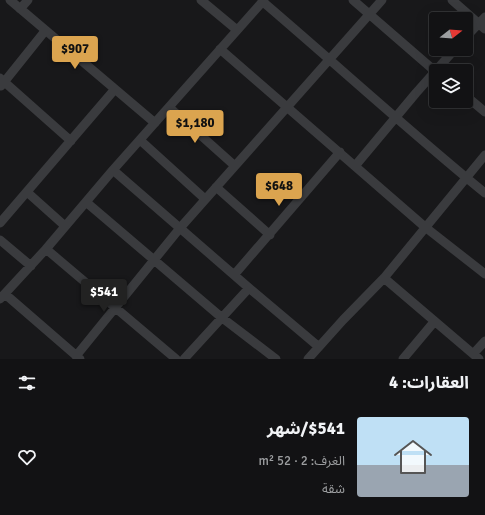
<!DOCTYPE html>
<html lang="ar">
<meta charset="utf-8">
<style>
:root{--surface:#121214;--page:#1f2022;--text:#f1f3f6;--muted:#9c9ea0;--line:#313234;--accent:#dba44f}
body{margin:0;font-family:Signika,"Noto Sans Arabic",sans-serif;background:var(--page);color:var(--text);direction:rtl;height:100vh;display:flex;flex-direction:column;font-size:15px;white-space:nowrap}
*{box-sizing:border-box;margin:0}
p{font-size:13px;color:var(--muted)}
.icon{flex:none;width:22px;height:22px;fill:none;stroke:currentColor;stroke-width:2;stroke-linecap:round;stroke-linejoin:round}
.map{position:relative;height:359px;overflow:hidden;direction:ltr}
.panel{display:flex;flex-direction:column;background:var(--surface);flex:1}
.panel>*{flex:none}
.needle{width:26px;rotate:73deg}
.buttons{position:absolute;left:429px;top:12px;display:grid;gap:8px}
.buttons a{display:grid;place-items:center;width:44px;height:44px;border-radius:4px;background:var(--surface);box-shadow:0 4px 16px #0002,0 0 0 1px var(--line);font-size:20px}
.price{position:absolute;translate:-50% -34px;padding:0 9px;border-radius:4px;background:var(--accent);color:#111;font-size:13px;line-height:26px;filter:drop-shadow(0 1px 2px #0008)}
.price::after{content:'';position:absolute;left:50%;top:24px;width:12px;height:9px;margin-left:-6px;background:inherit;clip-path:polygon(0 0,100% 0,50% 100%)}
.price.on{background:#222;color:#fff}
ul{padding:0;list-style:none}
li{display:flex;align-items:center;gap:12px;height:100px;padding:0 16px}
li+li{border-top:1px solid var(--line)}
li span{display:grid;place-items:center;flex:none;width:112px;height:80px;border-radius:4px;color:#555}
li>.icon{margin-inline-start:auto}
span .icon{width:48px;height:48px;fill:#fffc;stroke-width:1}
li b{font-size:17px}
h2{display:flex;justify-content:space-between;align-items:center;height:48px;padding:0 16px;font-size:17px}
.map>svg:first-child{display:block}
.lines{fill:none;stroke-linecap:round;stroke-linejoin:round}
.minor{stroke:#3a3b3e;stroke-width:9}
</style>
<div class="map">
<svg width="485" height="359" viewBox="0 0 485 359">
<rect width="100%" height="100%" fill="#18181a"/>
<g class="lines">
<path class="minor" d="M10 0 155 123
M201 0 237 30
M353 0 436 72
M452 0 485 29
M262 1C337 65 409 131 485 193
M20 9 28 0
M466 37 485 17
M220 49 425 227 485 274
M0 78 71 141
M1 86 45 31
M466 96 485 112
M169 107 235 166
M140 140 205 199
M355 166 416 93 455 49
M113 170 249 288 319 347
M216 187 270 235
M27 192 65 226
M86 202 221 317 276 359
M0 223 115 89
M0 240 31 266
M46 249 176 359
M234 275 340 152
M384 278 479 359
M5 294 80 359
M0 299 46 249 113 170 264 0
M473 354 485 341
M76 356 180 228 382 0
M184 359 249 288
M308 359 343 320 384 278 485 155
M403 359 434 322"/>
</g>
</svg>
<div class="buttons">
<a><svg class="needle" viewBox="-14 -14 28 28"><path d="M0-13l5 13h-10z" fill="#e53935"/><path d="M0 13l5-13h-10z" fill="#9c9ea0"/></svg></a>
<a><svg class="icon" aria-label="layers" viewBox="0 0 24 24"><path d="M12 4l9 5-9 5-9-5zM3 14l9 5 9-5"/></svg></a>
</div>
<b class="price" style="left:75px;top:70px">$907</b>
<b class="price" style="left:195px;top:144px">$1,180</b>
<b class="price" style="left:279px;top:207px">$648</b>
<b class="price on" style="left:104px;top:313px">$541</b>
</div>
<section class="panel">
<h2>العقارات: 4<svg class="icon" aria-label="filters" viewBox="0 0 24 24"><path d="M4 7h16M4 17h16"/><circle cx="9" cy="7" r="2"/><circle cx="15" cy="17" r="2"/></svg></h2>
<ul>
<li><span style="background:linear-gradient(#bfe0f5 60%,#9aa5b1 0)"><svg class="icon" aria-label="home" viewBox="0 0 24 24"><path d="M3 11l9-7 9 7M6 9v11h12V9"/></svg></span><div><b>$541/شهر</b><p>الغرف: 2 · 52 m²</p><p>شقة</p></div><svg class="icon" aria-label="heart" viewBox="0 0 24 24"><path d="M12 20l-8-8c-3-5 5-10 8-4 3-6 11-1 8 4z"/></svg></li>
</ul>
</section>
